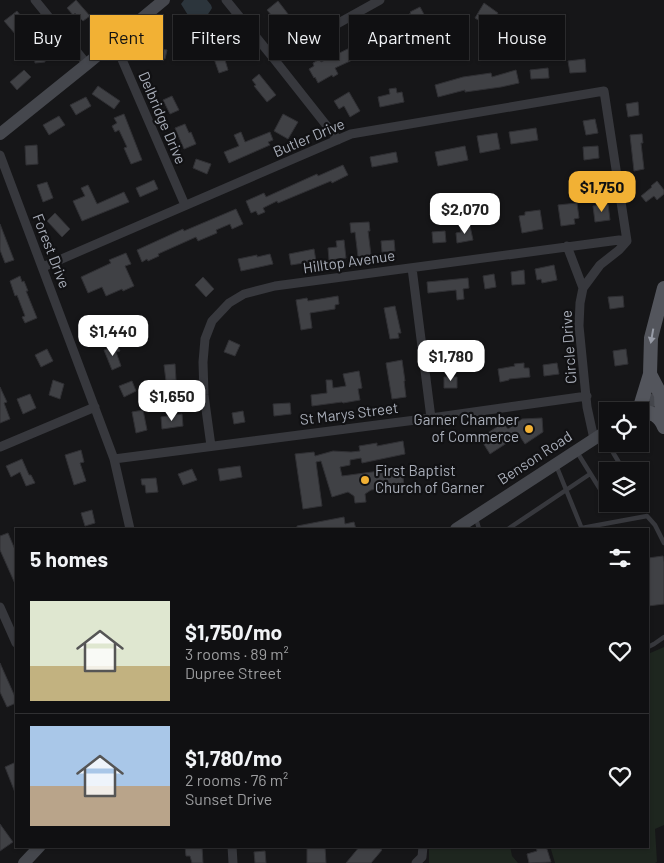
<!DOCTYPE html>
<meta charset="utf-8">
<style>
:root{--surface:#101012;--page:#1e1e20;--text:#f1f3f6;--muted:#9c9d9f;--line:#303032;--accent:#f2b134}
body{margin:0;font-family:Barlow,sans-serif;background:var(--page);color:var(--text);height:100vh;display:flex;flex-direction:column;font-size:19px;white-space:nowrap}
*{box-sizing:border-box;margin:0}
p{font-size:16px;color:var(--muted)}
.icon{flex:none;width:28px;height:28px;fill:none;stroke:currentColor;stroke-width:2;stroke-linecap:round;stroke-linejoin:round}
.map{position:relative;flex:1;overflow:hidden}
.drawer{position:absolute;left:15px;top:528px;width:634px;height:320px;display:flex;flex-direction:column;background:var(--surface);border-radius:0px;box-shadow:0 1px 4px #0004,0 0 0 1px var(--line)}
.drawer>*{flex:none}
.banner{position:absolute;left:15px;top:15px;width:635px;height:45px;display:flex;gap:10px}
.tools{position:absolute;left:599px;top:402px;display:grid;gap:10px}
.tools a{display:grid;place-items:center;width:50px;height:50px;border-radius:0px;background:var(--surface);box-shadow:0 1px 4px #0004,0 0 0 1px var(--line);font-size:25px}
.price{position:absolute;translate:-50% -42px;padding:0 11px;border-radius:10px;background:#fff;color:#222;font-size:16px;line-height:32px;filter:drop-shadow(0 1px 2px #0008)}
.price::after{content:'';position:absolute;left:50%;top:30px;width:15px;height:11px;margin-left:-8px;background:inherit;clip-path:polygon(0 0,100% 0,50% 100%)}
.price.on{background:var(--accent);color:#111}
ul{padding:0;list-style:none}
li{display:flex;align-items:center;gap:15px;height:125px;padding:0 15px}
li+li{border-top:1px solid var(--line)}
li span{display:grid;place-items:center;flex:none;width:140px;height:100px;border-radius:0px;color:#555}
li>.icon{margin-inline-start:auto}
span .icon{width:60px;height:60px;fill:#fffc;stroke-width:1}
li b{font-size:21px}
h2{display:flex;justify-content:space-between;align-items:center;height:60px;padding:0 15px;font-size:21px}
.pill{padding:0 18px;border-radius:0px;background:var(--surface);box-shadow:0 1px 4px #0004,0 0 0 1px var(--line);font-size:18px;line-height:45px}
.pill.on{background:var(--accent);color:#111}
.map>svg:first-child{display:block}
.green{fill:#1e261f}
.water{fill:#2c353c}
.building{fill:#404145;stroke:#303034}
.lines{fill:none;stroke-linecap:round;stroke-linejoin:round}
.lane{stroke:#37383d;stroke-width:4.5}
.street{stroke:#37383d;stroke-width:9}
.secondary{stroke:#45474d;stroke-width:12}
.primary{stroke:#53555c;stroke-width:14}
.oneway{fill:#979ba6}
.poi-dot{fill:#f2b134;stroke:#111113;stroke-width:2}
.labels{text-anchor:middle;stroke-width:4.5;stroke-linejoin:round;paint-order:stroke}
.street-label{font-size:15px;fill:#a8adb8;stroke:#111113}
.poi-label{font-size:15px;fill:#a8adb8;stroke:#111113;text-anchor:end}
</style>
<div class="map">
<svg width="664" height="863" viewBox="0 0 664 863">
<rect width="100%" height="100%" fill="#161618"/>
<path class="green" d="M664 647V825L655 829 657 862 655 863H555L550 846H648V654Z
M429 846H510L512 856 518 863H429Z"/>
<path class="water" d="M184 0H207L211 5 212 8C207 16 201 27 191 20L181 4Z"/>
<path class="building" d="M76 0 90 16 83 21 75 13 73 15 67 8Z
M278 1 295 23 287 30 280 21 278 23 267 10Z
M484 3 498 13 489 27 475 18Z
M420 7 426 18 416 23 418 26 410 31 408 27 382 42 385 46 375 52 374 50 335 68 338 74 333 77 332 75 318 83 315 77 314 78 309 69 314 66 313 63 320 59 321 62 368 39 367 38 403 19V18L411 13 410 12Z
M17 11 28 25 16 35 4 21Z
M148 42 162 44 161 49 167 50 165 59 145 56Z
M44 43 45 62 35 63 33 44Z
M233 46 237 56 225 60 228 70 219 73 212 53Z
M585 59 586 72 570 73 568 61Z
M548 68 549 78 531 79 530 70Z
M24 70 31 77 17 90 10 82Z
M516 70 519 83 501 87 465 92V90L438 97 435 85 463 77 491 73 492 77Z
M259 74 276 95 267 102 254 86 256 85 252 80Z
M98 86 120 101 114 109 92 94Z
M396 88 397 93 402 92 404 102 380 107 378 97 390 94 389 89Z
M349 92 360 111 350 117 344 106 339 109 334 101Z
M172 96 179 110 170 114 163 100Z
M86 97 91 106 76 115 70 105Z
M638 102 639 115 628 117 626 104Z
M124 114 142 160 131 164 124 148 127 147 119 130 115 132 112 126 117 123 114 118Z
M283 114 298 122 288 139 274 131Z
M59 116 65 125 49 135 43 125Z
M595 119 598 133 586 135 583 121Z
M185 124 189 133 191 132 196 144 184 149 175 128Z
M536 128 538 140 511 144 509 132Z
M241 132 245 142 270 132 273 140 268 142 270 145 229 163 224 152 239 146 234 135Z
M497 133 500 149 480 153 477 136Z
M642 134 643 143H641L644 169 634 171 630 135Z
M37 145 38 164 26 165 25 146Z
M465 146 468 160 438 166 435 152Z
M598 146 599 158 584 160 583 147Z
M396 152 398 162 372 167 370 157Z
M196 159 211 164 207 174 193 168Z
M343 165 348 175 332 183 331 181 278 203 277 201 263 208 265 212 258 215 256 211 251 213 246 201 264 193 266 197 317 174 318 176Z
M154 180 158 189 140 197 136 188Z
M657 181 664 190V194L657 200 654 196 646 202 641 196 652 187 651 186Z
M47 182 53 198 43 202 37 185Z
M88 185 97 204 124 192 129 202 82 221 73 201 85 196 81 188Z
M577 203 579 218 574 219 575 224 561 226 558 205Z
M608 204 610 220 595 222 593 206Z
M236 209 243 224 232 229 230 224 216 230 217 233 198 241 196 237 158 254 159 256 148 261 147 259 142 262 137 250 183 229 184 231Z
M540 210 543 229 522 233 519 216 525 215V212Z
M55 213 70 229 62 237 47 221Z
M369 222 370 231H368L371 255 358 257 355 232 351 233 350 223Z
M0 224 14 260 5 263 0 250Z
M470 226 473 240 457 243 456 233 461 232 460 228Z
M445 231 446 242 433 243 432 232Z
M344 240 346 258 329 260 328 248 337 247 336 241Z
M394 240 395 251 382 252 381 241Z
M314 249 316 261 291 265 289 254Z
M126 253 131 264 125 266 134 286 123 291 122 289 106 296 102 287 88 293 81 277 111 263 109 260Z
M270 254 273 264 241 271 238 259 257 255V257Z
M554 265 557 280 542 283 541 279 537 280 535 269Z
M524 270 525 284 512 285 511 272Z
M494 274 496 287 485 289 483 276Z
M20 276 22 282 24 281 28 291H26L37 318 25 323 22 317 25 316 17 295 15 296 10 281Z
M203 277 214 289 206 297 195 285Z
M468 278 469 288 463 289 464 299 457 300 456 290 428 293 427 282Z
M338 296 339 304 335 305V309L310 313 312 328 301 330 296 300 307 298 308 301Z
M623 296 624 307 610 309 608 297Z
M395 306 401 333H398L399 338 390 339 384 308Z
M103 318 110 336 100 340 93 322Z
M229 340 240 345 235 356 224 352Z
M117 345 120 351 116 352 121 366 112 370 104 350Z
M47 349 53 361 41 367 35 355Z
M626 349 628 364 615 366 613 351Z
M402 360 405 381H404L406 397 392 399 386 363Z
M524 363V368H529L530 377 509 379V380L500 382 498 369 515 366 514 364Z
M557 363 559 374 544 376 543 365Z
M175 364 176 380 166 381 164 365Z
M359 371 362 388 358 389 360 400 343 403 342 402 312 406 311 395 327 393 326 380H332L333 388 346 386 343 374Z
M444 377H457V388H444Z
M53 380 64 384 60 399 49 395Z
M132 381 136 391 124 397 119 386Z
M0 387 7 402 4 403 10 419 0 423Z
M30 394 36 408 23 414 17 399Z
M290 403 291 414 274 416 273 404Z
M143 410 147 430 136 433 132 412Z
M243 411 245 422 234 424 232 413Z
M182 414 183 426 162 429 161 417Z
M542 418 543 432 525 444 519 435 490 454 480 438 503 423 508 429 522 419Z
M403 441 405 454 362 463 361 458 350 460V465L340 467 342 476 402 468 404 486 371 490 365 494 366 502 355 503 354 496 348 492 332 497 321 461 316 462 322 506 303 509 295 454 314 452 315 456 333 451 351 452 360 451 359 446 377 443V446Z
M81 450 84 462 80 463 86 481 74 485 65 455Z
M22 459 29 475H31L35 483 26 486 20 472 11 477 6 466Z
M240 466 242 477 220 481 218 469Z
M192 469 197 480 183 485 178 474Z
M156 478 158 492 146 493 145 485H142L141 479Z
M92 510 95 523 85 526 81 513Z
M344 517 345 524 354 522 356 529H297V526Z
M8 533 16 552V586L0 550V536Z
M663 556 664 562V604L648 606V558Z
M0 663 16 699V703L7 707 0 692Z
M16 762V795L5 767Z
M0 824 13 842 0 851Z
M185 846H202L203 863H192L190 856H186Z
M307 846H325L326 863H307Z
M360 846H377L382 850 371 863H346Z
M536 846H546L551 862 529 863 527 854 537 851Z
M265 851 266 863H255L254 852Z"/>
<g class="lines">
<path class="lane" d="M608 444 624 471
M577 452 608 502
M556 465 582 529
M608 504 611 509 619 504
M476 518 479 529
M582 528 647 516 655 525 664 543
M508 529 590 474
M648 647 654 644 664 637"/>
<path class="street" d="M35 0 87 64
M226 0 274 59 338 140
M114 41 185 205
M274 59 380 0
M0 155 114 459 130 529
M567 246 583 288
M43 267 351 134 604 91 627 241
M412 268 431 418
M594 439 587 407 579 326 580 303 583 288 600 265 619 250 627 241
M211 446 204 395 203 362 205 339 212 321 229 303 244 294 275 286 619 240 627 241
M0 447 95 407
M114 459 431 418 587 396
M0 607 16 643
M232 846 233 863
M416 863 422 857 423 846"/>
<path class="secondary" d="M0 134 87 64 164 0
M636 411 664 393
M456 529 608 430
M24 863 40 846"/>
<path class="primary" d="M664 288 651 338 650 374 639 410C651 413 659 414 664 427
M650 374 661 395 662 421"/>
</g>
<defs><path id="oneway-solid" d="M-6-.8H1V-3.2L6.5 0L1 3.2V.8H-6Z" transform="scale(1.25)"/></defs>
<use class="oneway" href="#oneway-solid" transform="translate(652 336) rotate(100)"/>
<g class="poi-dot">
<circle cx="529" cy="429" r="5"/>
<circle cx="365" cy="480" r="5"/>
</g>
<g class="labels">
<g class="street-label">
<text transform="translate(162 118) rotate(67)" y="5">Delbridge Drive</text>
<text transform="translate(309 138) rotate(-23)" y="5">Butler Drive</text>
<text transform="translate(51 251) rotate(69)" y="5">Forest Drive</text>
<text transform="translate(349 262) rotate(-8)" y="5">Hilltop Avenue</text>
<text transform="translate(569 347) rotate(-94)" y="5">Circle Drive</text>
<text transform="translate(349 414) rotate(-7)" y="5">St Marys Street</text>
<text transform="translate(535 458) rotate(-33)" y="5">Benson Road</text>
</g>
<g class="poi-label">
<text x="519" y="425">Garner Chamber<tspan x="519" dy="17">of Commerce</tspan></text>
<text x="375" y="476" text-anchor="start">First Baptist<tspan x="375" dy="17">Church of Garner</tspan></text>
</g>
</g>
</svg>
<div class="tools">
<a><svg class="icon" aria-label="locate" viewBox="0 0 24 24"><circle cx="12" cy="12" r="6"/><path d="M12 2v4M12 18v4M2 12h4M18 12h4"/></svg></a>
<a><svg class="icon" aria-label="layers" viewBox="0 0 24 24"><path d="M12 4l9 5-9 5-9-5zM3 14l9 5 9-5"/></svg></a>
</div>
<b class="price on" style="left:602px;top:213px">$1,750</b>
<b class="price" style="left:465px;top:235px">$2,070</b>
<b class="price" style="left:113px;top:357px">$1,440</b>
<b class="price" style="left:451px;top:382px">$1,780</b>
<b class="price" style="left:172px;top:422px">$1,650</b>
<div class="banner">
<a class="pill">Buy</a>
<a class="pill on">Rent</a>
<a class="pill">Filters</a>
<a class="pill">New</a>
<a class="pill">Apartment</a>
<a class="pill">House</a>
</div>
<section class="drawer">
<h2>5 homes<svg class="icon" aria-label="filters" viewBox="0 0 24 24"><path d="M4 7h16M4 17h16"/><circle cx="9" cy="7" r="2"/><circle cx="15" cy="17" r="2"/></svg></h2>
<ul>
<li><span style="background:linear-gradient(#dfe7d0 65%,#c2b280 0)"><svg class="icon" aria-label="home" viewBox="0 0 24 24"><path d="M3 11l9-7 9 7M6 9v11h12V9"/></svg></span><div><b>$1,750/mo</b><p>3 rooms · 89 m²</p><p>Dupree Street</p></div><svg class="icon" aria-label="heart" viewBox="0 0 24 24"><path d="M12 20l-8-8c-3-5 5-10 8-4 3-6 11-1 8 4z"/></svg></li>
<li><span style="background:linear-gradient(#a9c7e8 60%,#b9a48a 0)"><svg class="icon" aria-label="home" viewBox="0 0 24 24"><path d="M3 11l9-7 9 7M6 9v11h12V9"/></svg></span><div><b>$1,780/mo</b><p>2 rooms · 76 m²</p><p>Sunset Drive</p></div><svg class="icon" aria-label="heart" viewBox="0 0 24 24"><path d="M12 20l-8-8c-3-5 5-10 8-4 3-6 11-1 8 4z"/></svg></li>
</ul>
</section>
</div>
